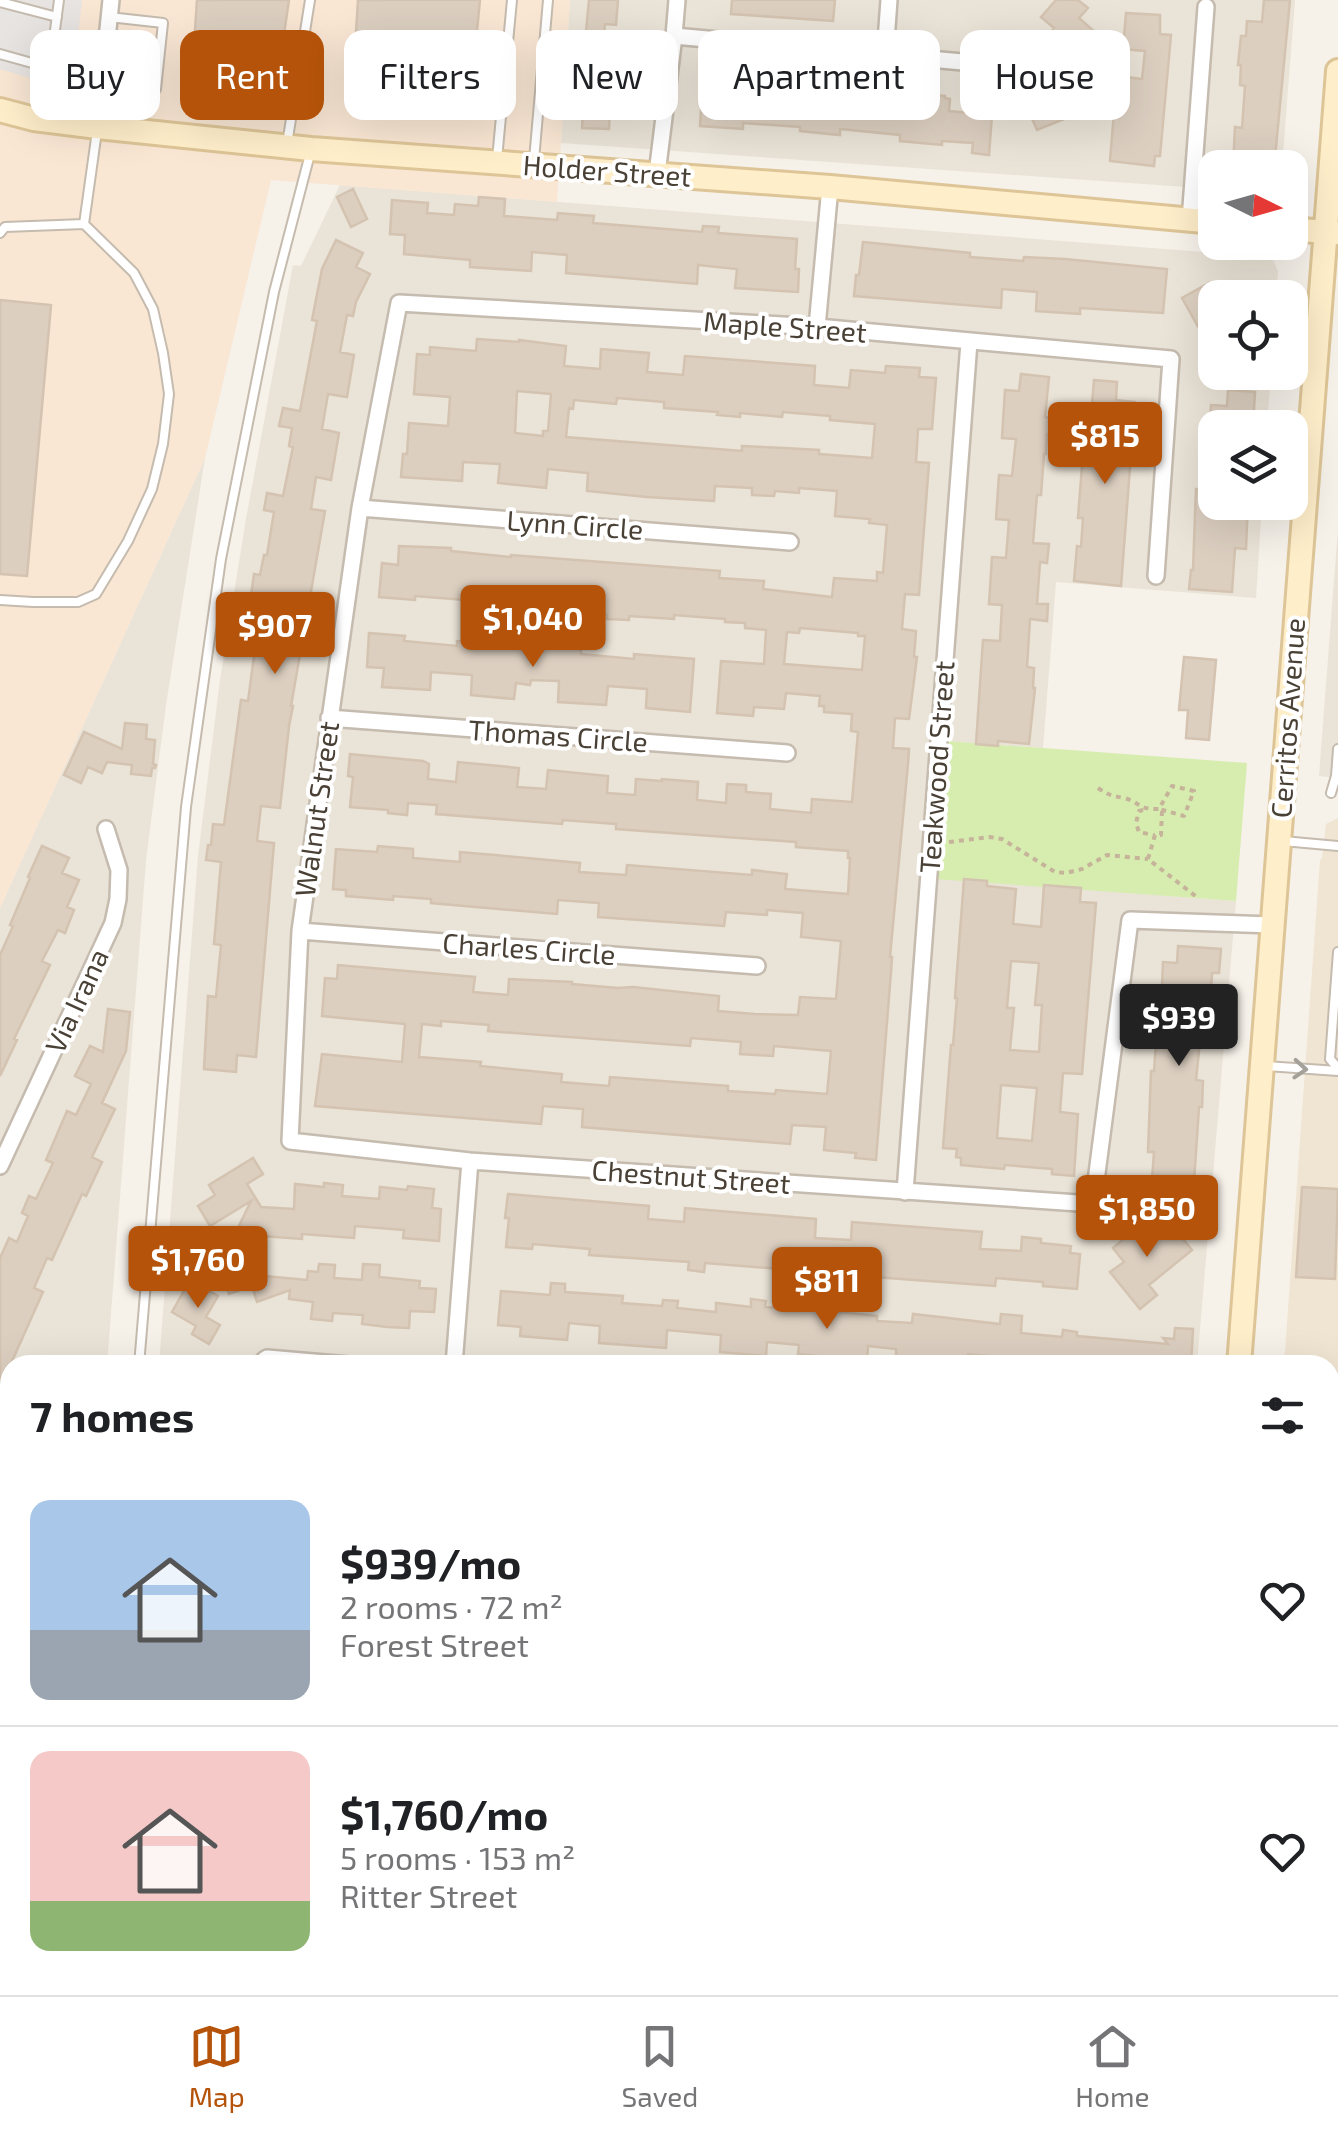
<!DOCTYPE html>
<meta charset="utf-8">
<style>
:root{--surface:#fff;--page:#f2f2f2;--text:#202124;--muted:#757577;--line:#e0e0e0;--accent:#b45309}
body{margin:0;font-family:"Exo 2",sans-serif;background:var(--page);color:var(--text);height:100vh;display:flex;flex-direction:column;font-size:38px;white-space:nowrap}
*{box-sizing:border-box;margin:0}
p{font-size:32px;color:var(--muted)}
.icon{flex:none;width:55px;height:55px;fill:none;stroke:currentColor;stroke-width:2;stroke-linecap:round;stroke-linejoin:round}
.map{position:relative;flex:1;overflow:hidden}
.details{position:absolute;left:0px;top:1355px;width:1340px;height:640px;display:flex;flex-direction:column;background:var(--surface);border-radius:30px 30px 0 0;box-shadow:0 10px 40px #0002}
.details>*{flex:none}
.top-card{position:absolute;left:30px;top:30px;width:1280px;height:90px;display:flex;gap:20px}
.needle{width:65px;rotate:95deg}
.fabs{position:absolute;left:1198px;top:150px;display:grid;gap:20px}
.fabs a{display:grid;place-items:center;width:110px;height:110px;border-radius:20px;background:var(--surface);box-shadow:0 10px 40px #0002;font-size:50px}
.price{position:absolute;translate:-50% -85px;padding:0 22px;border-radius:10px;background:var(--accent);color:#fff;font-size:32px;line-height:65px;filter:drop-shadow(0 2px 5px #0008)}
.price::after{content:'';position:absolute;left:50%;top:60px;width:30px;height:22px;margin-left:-15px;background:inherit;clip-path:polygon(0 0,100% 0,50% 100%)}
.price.selected{background:#222;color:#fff}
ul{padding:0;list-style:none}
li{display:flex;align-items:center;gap:30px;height:250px;padding:0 30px}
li+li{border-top:2px solid var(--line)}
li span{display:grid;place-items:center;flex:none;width:280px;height:200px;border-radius:20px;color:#555}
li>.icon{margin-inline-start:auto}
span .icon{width:120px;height:120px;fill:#fffc;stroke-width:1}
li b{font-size:42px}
h2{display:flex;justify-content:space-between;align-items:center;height:120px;padding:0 30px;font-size:42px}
.pill{padding:0 35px;border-radius:20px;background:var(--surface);box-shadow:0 10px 40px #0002;font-size:35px;line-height:90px}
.pill.selected{background:var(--accent);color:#fff}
.menu{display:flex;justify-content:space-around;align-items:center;height:140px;border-top:2px solid var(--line);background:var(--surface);font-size:28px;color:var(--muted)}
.menu a{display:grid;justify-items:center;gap:5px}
.menu .selected{color:var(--accent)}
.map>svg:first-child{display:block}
.residential{fill:#eae3d7}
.commercial{fill:#f9e6d3}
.education{fill:#f0e5d2}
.green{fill:#d6edaf}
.parking{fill:#e7e4e1}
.building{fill:#dccfc0;stroke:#d4c3b0;stroke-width:2.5;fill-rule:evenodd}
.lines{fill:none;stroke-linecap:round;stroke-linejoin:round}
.lane-casing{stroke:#c5bbae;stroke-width:12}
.street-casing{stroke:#c5bbae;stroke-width:20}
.secondary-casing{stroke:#ddc597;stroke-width:28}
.path{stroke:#c5b39a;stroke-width:4;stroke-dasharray:5 5;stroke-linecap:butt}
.lane{stroke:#fff;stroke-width:8}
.street{stroke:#fff;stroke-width:15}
.secondary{stroke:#ffeeca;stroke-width:22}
.oneway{stroke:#a4a09a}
.labels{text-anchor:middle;stroke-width:8;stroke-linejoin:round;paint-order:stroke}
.street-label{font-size:28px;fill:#4a4136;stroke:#fff}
</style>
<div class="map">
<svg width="1338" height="1995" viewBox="0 0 1338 1995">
<rect width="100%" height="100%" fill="#f6f1e9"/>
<path class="residential" d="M570 0H1295L1282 167 1215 168V189L561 143Z
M340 185 1268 257 1274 261 1278 272 1276 297 1215 298V372L1271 373 1267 427 1215 428V502L1262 503 1256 598 1056 582 1043 748 946 741 936 878 1236 901 1197 1365H159L198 856 220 680 246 519 293 265 301 266Z
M205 458 166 705 146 860 107 1365H10V1985H61L60 1995H0V908Z
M1338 529V778L1319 776Z
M1330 1551 1338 1552V1995H1232L1233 1985H1330Z
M112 1985H1151L1150 1995H111Z"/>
<path class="commercial" d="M0 0H570L557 202 271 180 205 458 0 908Z"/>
<path class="education" d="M1338 818V1552L1330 1551V1365H1284L1320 860 1322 858 1326 824Z"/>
<path class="green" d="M946 741 1247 763 1236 901 935 879Z"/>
<path class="parking" d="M0 0H82L74 71 50 84 0 69Z"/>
<path class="building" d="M197 0H289L274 102 191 89Z
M358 0H480L473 71 435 99 378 96 368 83 353 79Z
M589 0H618L616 25 605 24 602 52 632 54 628 107 610 106 609 129 582 128 585 74H582Z
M732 0H835L833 21 731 14Z
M1056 0H1078L1088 8 1079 18 1095 32 1086 42 1088 44 1076 59 1048 35 1054 28 1041 17Z
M1264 0H1290L1274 168H1233L1235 127 1242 128 1245 86 1240 85 1241 65H1238L1241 36H1246L1247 21 1262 22Z
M1126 13 1160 15V34L1171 35 1160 156H1155L1154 166 1110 161 1117 76 1142 79 1145 51 1123 49Z
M1058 75 1074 115 1037 130 1025 103 1043 96 1038 83Z
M722 78 774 81 772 99 796 102 826 104 827 86 873 91 871 104 923 111 925 94 945 96V98L950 99 949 111 992 115 989 155 972 153 973 143 942 141V145L900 141V135L840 129V135L800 131V127L743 123V129L700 126 702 93 721 95Z
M353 189 367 219 351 227 337 197Z
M479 197 505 199 504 216 557 220 558 213 594 216 593 223 702 232 703 226 719 227 718 233 797 239 795 269H799L798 292 735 288 737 269 698 265 697 284 566 273 567 255 532 252 531 271 470 267V260L404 254 405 235 390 234 392 200 428 203 427 213 454 215 455 204 478 206Z
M336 240 363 253 356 267 370 274 356 302 353 316 347 315 340 352 354 355 347 397 328 394 322 429 339 433 331 480 316 477 311 509 325 511 291 706H293L289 726 280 808 261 806 257 841 274 843 256 1057 237 1055 236 1072 204 1069 208 996 216 997 221 945 214 944 221 862 206 860 208 845H211L213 824 224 825 241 700 248 701 255 649 249 648 254 611 249 610 254 574 260 575 264 555H267L274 512 264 510 267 493 283 496 293 447 289 446 292 428 279 426 283 408 300 411 317 321 312 320 322 269Z
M863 242 970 253V257L1023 261 1024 257 1065 259 1167 269 1163 313 1080 308V314L1036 311 1037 292 1002 289 1001 308 854 296 856 275H859Z
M1209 283 1215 293V357L1182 298Z
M0 300 51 305 27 576 0 574Z
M477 339 519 342V340L566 346 564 366 600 369 601 349 649 353 647 372 683 375 685 356 815 366 814 385 849 388 851 370 885 373 886 366 920 368 919 377 936 378 932 429H918L916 462 929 463 919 595 905 594 902 629 916 631 914 657H917L909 719 895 718 893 748 909 749 908 764 890 957H892L891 972 876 1160 855 1158 856 1153 824 1150 826 1127 792 1125 790 1144 582 1127 583 1109 543 1106 541 1124 315 1106 322 1054 402 1062 405 1024 322 1016 325 978 337 979 338 965 475 977 473 992 508 995 509 979 572 982V984L618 988 633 987 719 996 718 1011 755 1014 798 1015 800 997 836 999 841 941 801 937 803 913 767 910V915L726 912 724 926 598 917 599 903 558 900 557 914 431 903V899L393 896V900L346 896V890L333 889 336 849 377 852 378 846 413 849V858L460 862V852L495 855 580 863 579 872 626 875 627 865 752 875V870L787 874 785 889 848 894 850 858H848V851L796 847V842L616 829V824L563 820 562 824 436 814 437 805 408 803 407 815 388 813V810L350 807 353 777 348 776 350 754 423 761 429 764 428 779 456 782 458 762 519 768 517 787 546 789 548 770 608 776 607 793 635 795 636 779 662 781V779L698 782 697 800 726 803 727 784 746 785V792L771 794 770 809 811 813 812 799 852 802 858 732 851 731 852 714 824 712V706H819L820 696 786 693 784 709 754 707 753 716 717 713 721 661 764 664 766 630 745 628V623L725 622V619L674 615V619L629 616V620L607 619V615L465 604V600L415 596V600L379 597 382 563 398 565 399 546 451 548V551L511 557V555L720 571 719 578 764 581 763 589 832 597 834 578 877 581V572L883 573 887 525 869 523 870 519 835 516 837 491 799 488V493L775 491 774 496 752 495V488L715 486 714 501 647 497 587 491 588 473 548 469 546 488 498 483 500 464 463 462 462 481 401 477 403 454H407L409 423 448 426 450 397 414 394 417 354 430 355V347L476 351ZM517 391 551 394 548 431H543V436L515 433ZM617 398 664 402V408L718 412 717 415 740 417V413L782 417 783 412 830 416V420L875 424 872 458 819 454V450L784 448 742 446V451L566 437 569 408 573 409 574 400 616 404ZM800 628 858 633V636H865L862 670 784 664 787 632 799 633ZM441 1021 489 1025 488 1031 690 1046 691 1038 741 1042 740 1054 773 1056 774 1046 831 1051 827 1094 776 1090 775 1094 728 1091V1086L610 1077 609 1086 561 1082 562 1074 480 1066 481 1062 419 1057 422 1024 441 1026Z
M1021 374 1049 377 1045 417 1050 418 1049 434H1047L1046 454H1044L1041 495H1037L1033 543 1049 544 1047 563 1040 562 1037 604H1048L1047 621 1030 619 1027 667 1034 668 1033 688H1035L1029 744 998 741V746L976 744 983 640 1000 641 1002 605 989 604 992 557 1006 558 1009 520 996 519 999 475 1012 476 1016 439 1002 438 1005 390 1019 391Z
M1094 380 1117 382 1116 400 1135 402 1121 586 1074 581 1077 546 1081 547 1083 518H1078L1083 453H1078L1081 426 1090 427Z
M1228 390 1255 392 1253 427 1210 425 1211 405 1227 406Z
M1196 489 1215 490V502H1248L1246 549 1235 548 1232 592 1189 589 1191 570H1193Z
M369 633 405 636 404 641 457 646V641L517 646V642L534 643V647L581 649V654L634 659V654L694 659 690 712 646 708 647 689 608 686 606 705 558 702 559 681 531 680 530 685 516 683 514 699 471 695 472 675 431 672 430 690 382 687 384 668 367 667Z
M1184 657 1216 660 1209 740 1186 738 1188 710H1179Z
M125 723 147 725 146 739 155 740 153 764 156 765 155 768H152L151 776 131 774 132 765 107 762 102 773 88 767 81 783 64 775 84 732 122 749Z
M42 846 69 858 62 873 79 880 67 907 74 910 65 933 58 930 42 961 50 965 14 1039 17 1040 0 1076V955L13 926 10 925 30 878 28 877Z
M964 879 987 881V886L1016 889 1013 924 1041 927 1044 885 1081 888 1080 902 1096 903 1082 1074 1063 1073 1060 1112 1078 1114 1074 1176 1052 1174V1169L1005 1165 1004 1169 961 1165V1158L956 1157 957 1149 943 1148 951 1045H953L957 998H955ZM1011 961 1039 963 1035 1005H1042L1039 1052 1010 1050 1014 1008H1007ZM1001 1085 1037 1088 1032 1141 997 1138Z
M1178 946 1221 949 1219 973H1212L1209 1021H1202L1196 1080 1203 1081 1202 1107H1199L1193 1197 1151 1194 1154 1152H1148L1151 1071H1154L1160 986H1162L1163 962 1177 963Z
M108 1009 130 1012 126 1051 102 1103 115 1109 92 1157 102 1162 86 1196 82 1194 52 1260 47 1258 34 1288 43 1292 0 1388V1258L9 1238 17 1242 28 1216 22 1213 29 1196 36 1199 53 1163 46 1160 67 1111 76 1115 91 1084 75 1076 90 1046 103 1052Z
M253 1158 263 1174 247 1184 261 1207 294 1209 295 1184 324 1187V1183L343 1185 342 1196 379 1199 380 1187 407 1190 408 1186 434 1189 432 1208 441 1209 439 1241 403 1238 404 1230 355 1226 354 1238 302 1234V1239L235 1234 251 1201 210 1226 198 1206 215 1195 209 1185Z
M1302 1187 1338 1189 1335 1279 1296 1277Z
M508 1194 649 1206 648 1219 684 1222 685 1208 816 1219 815 1238 851 1240 852 1222 982 1232 980 1249 1021 1251 1022 1237 1041 1239V1243L1071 1246 1070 1253 1080 1254 1077 1289 1043 1286V1282L996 1278 995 1286 875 1277V1272L829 1268V1273L705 1263 704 1272 688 1270 689 1262 589 1255 590 1249 533 1244 532 1249 506 1247 509 1218H505Z
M1146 1220 1158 1235 1171 1224 1192 1250 1149 1285 1157 1295 1140 1309 1110 1272 1124 1262 1113 1248Z
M255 1251 264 1276 307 1280 308 1271 318 1272 319 1264 335 1265 334 1278 362 1280 363 1264 380 1265 379 1277 420 1281 419 1288 436 1289 434 1312 410 1311 409 1328 387 1327 362 1324 363 1315 333 1313 332 1321 311 1319 313 1302 289 1299 290 1290 257 1302 252 1286 229 1294 221 1272 236 1266 233 1259Z
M190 1280 218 1296 206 1317 220 1325 209 1344 192 1334 196 1326 172 1312Z
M551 1283 565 1284V1292L623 1296 622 1303 662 1306 663 1300 678 1301 677 1308 716 1312V1303L751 1307V1299L766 1301 765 1307 821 1311V1305L839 1307V1312L877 1316V1321L912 1323 913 1314 1000 1324 1001 1314 1022 1316 1021 1333 1062 1337 1063 1330 1077 1332V1336L1168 1344 1163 1338 1174 1339 1175 1328 1193 1329 1191 1365H1096L1066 1361V1365H999L1000 1357 968 1354 967 1365H919L920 1359 896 1357V1349L868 1346 867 1363 817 1359 818 1356 798 1354 799 1345 767 1342 766 1356 720 1352 721 1335 667 1330 666 1348 599 1343 600 1326 569 1323 567 1340 520 1336 521 1327 498 1325 501 1291 550 1295Z"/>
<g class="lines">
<defs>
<path id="lane" d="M0 2 57 17
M109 17 163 23 156 89
M0 54 50 68 59 0
M287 144 310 0
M497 159 512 0
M534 160 548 0
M0 233 5 227 84 224
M0 600 33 602H78L96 594 128 541 152 489 163 444 169 394 163 353 153 309 134 273 84 224 97 131
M1331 793 1336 776 1338 749
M1283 841 1338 846
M1338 952 1330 1059 1338 1068
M1266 1066 1338 1071
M139 1365 186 807 221 559 274 292 310 154
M1330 1381 1338 1382
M1330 1532 1338 1533
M89 1995 90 1985
M1131 1995 1132 1985
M1333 1995 1338 1927"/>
<path id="street" d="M674 36 985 64
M885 55 889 0
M98 127 111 0
M657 174 674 36 677 0
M1190 220 1206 7
M817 327 830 187
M360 508 790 542
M1156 576 1171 359 817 327 399 303 360 508 300 931 290 1141 470 1161 1093 1204 1130 920 1273 925
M329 718 787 753
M300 931 757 966
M0 1166 113 923 118 899 119 870 106 829
M905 1192 969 342
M262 1365 264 1360 267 1358 349 1365
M454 1365 470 1161
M1330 1579H1338
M220 1995 221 1985
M920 1995 921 1985"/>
<path id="secondary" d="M0 110 34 119 98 127 311 149 830 187 1215 222
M1290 229 1338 233
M1239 1365 1338 71
M1191 1995V1985"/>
</defs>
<use href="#lane" class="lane-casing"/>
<use href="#street" class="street-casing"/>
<use href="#secondary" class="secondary-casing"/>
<path class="path" d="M1098 788C1108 795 1113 796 1124 798 1140 802 1138 810 1159 809L1172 786 1194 791 1184 816 1159 809
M1143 810 1139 811 1136 823 1139 832 1153 835
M1162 811 1161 835H1155L1148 859 1198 898
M949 842 990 837 1002 839 1055 872 1066 873 1082 869 1107 855 1148 859"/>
<use href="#lane" class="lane"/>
<use href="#street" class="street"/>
<use href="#secondary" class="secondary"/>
</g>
<defs><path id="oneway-chevron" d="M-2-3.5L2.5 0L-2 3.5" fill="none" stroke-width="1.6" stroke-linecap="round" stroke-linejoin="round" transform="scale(2.5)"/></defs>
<use class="oneway" href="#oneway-chevron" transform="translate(1300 1069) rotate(4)"/>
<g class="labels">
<g class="street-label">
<text transform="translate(607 171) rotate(4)" y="10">Holder Street</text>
<text transform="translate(785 327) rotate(4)" y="10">Maple Street</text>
<text transform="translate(575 525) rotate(4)" y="10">Lynn Circle</text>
<text transform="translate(1288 718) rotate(-86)" y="10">Cerritos Avenue</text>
<text transform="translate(558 736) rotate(4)" y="10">Thomas Circle</text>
<text transform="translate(937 767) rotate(-86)" y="10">Teakwood Street</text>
<text transform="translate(317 809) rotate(-82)" y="10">Walnut Street</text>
<text transform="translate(529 949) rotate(4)" y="10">Charles Circle</text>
<text transform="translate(77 1001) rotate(-65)" y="10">Via Irana</text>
<text transform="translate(691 1177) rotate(4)" y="10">Chestnut Street</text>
</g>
</g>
</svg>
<div class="fabs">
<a><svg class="needle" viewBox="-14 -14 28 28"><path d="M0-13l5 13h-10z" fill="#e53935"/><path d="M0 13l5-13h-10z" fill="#757577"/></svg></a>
<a><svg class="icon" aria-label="locate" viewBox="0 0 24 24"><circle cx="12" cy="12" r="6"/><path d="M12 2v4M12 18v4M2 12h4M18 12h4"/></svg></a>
<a><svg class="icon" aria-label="layers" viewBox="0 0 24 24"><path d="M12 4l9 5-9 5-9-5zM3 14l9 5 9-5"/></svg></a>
</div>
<b class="price" style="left:1105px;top:487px">$815</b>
<b class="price" style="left:533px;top:670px">$1,040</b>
<b class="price" style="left:275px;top:677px">$907</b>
<b class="price selected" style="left:1179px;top:1069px">$939</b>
<b class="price" style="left:1147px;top:1260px">$1,850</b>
<b class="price" style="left:198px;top:1311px">$1,760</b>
<b class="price" style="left:827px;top:1332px">$811</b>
<div class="top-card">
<a class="pill">Buy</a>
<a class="pill selected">Rent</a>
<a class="pill">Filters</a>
<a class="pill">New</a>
<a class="pill">Apartment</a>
<a class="pill">House</a>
</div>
<section class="details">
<h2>7 homes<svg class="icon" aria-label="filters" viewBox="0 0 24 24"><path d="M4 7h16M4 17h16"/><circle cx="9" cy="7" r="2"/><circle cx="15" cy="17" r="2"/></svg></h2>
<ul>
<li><span style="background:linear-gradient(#a9c7e8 65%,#9aa5b1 0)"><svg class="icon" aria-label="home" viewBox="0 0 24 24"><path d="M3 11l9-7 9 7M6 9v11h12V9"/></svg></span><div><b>$939/mo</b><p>2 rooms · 72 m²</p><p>Forest Street</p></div><svg class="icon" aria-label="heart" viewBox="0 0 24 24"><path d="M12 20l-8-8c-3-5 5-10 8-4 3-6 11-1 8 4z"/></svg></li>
<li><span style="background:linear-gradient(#f6c9c9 75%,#8fb573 0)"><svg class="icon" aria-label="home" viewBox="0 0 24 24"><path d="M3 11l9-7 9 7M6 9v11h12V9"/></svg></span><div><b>$1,760/mo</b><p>5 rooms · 153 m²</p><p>Ritter Street</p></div><svg class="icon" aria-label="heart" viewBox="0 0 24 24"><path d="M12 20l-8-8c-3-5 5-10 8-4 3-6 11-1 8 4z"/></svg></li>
</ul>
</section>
</div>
<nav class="menu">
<a class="selected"><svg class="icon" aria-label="map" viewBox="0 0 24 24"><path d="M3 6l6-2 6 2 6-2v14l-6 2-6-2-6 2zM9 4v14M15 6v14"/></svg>Map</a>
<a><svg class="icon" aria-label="saved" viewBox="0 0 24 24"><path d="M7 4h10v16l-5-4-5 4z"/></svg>Saved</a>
<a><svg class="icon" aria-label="home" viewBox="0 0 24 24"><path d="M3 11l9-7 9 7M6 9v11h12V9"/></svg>Home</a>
</nav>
